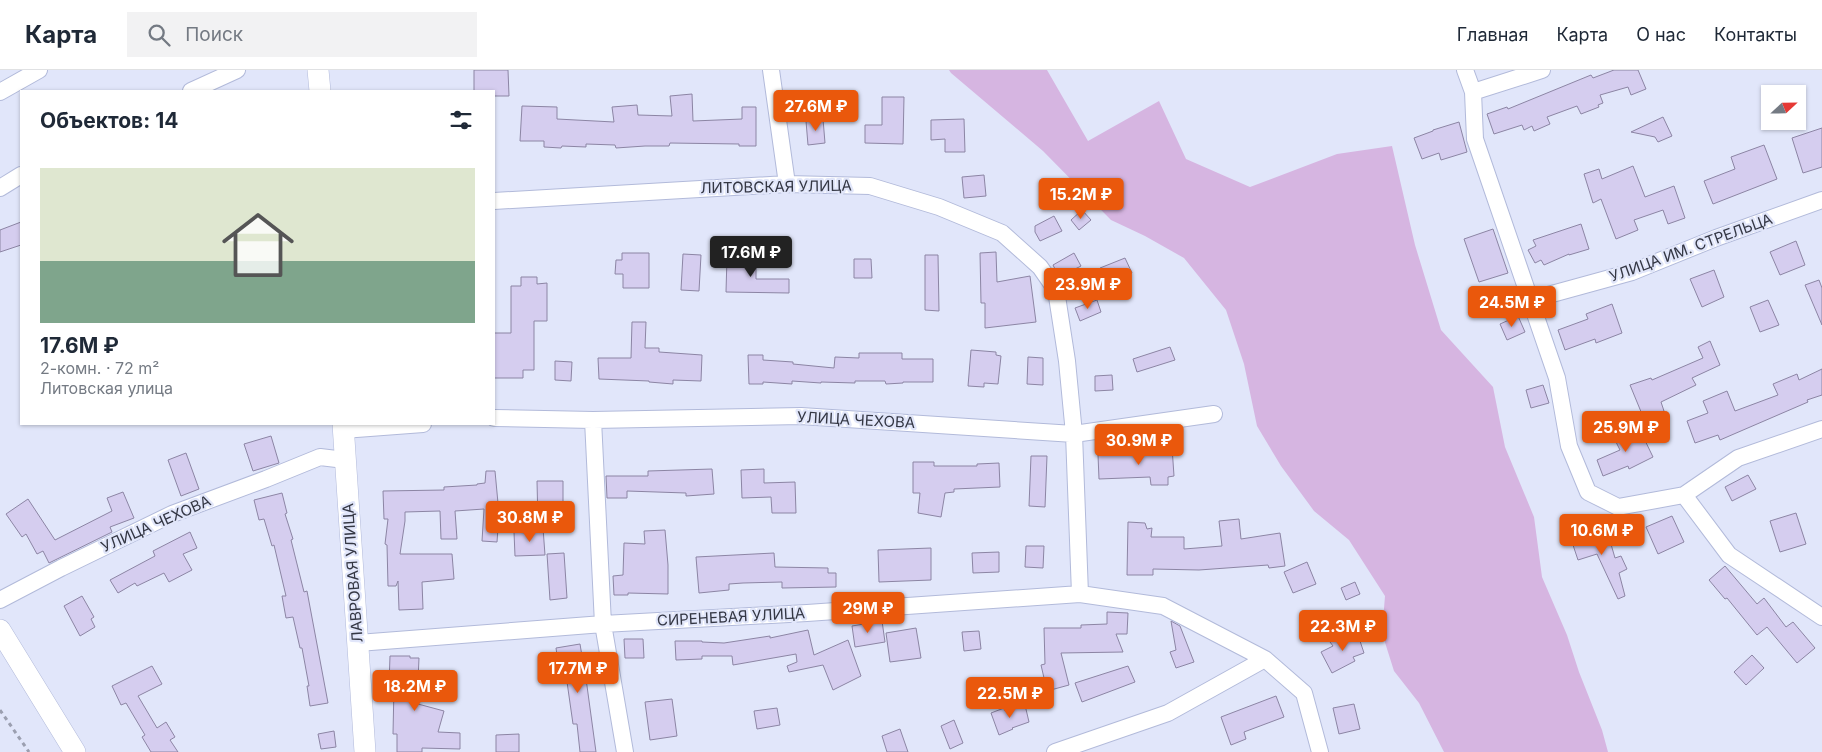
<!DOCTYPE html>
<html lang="ru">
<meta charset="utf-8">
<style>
:root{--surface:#fff;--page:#f2f2f3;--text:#1f2937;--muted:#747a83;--line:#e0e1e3;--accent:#ea580c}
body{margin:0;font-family:Inter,sans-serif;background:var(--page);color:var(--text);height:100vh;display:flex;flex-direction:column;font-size:19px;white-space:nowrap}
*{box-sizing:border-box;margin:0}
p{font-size:16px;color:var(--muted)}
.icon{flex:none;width:28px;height:28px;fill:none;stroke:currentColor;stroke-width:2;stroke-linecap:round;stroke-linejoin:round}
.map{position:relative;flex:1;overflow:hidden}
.panel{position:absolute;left:20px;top:20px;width:475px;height:335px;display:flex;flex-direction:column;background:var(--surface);border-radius:0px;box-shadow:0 1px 4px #0004}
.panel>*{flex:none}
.needle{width:32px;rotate:68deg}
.fabs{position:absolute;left:1761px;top:15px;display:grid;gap:10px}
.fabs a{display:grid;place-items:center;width:45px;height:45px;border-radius:0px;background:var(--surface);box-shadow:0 1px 4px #0004;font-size:25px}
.price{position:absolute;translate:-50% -42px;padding:0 11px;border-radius:5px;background:var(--accent);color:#fff;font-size:16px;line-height:32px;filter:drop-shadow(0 1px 2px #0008)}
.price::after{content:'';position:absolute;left:50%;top:30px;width:15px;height:11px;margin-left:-8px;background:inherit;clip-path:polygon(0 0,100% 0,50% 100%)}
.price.current{background:#222;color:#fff}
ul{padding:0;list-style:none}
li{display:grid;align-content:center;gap:10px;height:265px;padding:0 20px}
li span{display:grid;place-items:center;height:155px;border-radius:0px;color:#555}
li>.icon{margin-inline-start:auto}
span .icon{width:90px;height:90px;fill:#fffc;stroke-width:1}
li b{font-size:21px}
h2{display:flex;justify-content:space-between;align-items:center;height:60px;padding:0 20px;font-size:21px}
header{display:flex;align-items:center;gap:30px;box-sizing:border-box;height:70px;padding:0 25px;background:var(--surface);border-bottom:1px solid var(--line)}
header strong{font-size:24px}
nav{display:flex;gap:28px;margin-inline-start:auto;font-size:18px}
.search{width:350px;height:45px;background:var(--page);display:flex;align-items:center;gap:12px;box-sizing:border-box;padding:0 18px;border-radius:0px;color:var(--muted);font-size:19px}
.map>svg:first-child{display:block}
.green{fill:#d6b5e1}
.building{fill:#d5cdef;stroke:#8c85a4}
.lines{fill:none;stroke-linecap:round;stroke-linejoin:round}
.minor-casing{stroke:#b2bada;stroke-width:18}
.tertiary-casing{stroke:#b2bada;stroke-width:22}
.path{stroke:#9b9fb0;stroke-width:3;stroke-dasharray:4 4;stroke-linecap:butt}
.minor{stroke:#fff;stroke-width:16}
.tertiary{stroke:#fff;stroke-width:21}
.labels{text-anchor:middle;stroke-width:4.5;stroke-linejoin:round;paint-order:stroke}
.street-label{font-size:15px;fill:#343744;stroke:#e1e6fa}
</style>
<header>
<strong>Карта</strong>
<div class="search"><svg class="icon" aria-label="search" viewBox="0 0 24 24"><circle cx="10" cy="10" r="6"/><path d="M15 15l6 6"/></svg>Поиск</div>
<nav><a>Главная</a><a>Карта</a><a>О нас</a><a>Контакты</a></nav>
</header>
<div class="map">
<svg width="1822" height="682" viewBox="0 0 1822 682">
<rect width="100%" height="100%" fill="#e1e6fa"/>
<path class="green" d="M949 0H1047L1088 71 1159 31 1186 89 1250 117 1337 84 1392 76 1415 175 1441 260 1493 317 1505 377 1534 447 1542 507 1567 565 1579 602 1602 660 1608 682H1444L1419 633 1394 601 1382 563 1385 526 1349 470 1314 441 1281 396 1257 356 1244 294 1226 240 1184 188 1145 166 1111 150 1043 81 951 3Z"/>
<path class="building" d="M474 0H508L509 26H494V21H474Z
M1614 0H1638L1646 19 1631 25 1628 17 1600 25 1603 33 1598 35 1599 37 1581 44 1577 36 1547 47 1550 54 1534 61 1532 56 1524 60 1522 55 1494 64 1487 44 1507 37 1508 39 1591 5 1593 8Z
M692 24 693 51 742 49V37H756V76H739V74L670 73 669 76H645L616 78 615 75 586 74V77L562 76 561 78 544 77V71H520L522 36 557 37V49L614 52 612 37 637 35 638 45 672 46 670 26Z
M882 27H904L903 74 865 73V55H882Z
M1663 47 1672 66 1658 72 1655 67 1631 62Z
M823 49 825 73 808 75 806 51Z
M964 49 965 82H945V69L931 70V50Z
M1459 52 1467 82 1441 90 1439 83 1422 89 1414 68 1433 61V60Z
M1822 58V97L1803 103 1792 68Z
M1764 75 1777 109 1713 134 1704 111 1735 99 1731 87Z
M1633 96 1645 127 1674 116 1685 148 1668 154 1663 140 1634 150 1638 160 1616 169 1601 129 1593 133 1584 104 1599 99 1602 109Z
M984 105 986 126 964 128 962 107Z
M1082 140 1091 150 1079 160 1071 150Z
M1054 146 1062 161 1040 171 1035 162V156Z
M21 152V175L0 182V160Z
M1581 154 1589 179 1569 185V184L1544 195 1541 190 1535 193 1528 180 1536 176 1533 170Z
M1493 159 1508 203 1479 212 1464 169Z
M1796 171 1805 195 1780 205 1770 182Z
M996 182 997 212 1030 206 1036 252 985 258V233H981L980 183Z
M622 183H649V218H623V204H615L616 190H622Z
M1074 183 1081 196 1059 207 1053 195Z
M683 184 701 185 699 221 681 220Z
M925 185H938L939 241 925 240Z
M727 187H756V209H789V223L726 222Z
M1125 188 1132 203 1106 214 1100 198Z
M854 189H871L872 208H854Z
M1714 200 1724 227 1702 237 1690 209Z
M521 207H537V214L547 213V251H534V300H523V308H494V263H511V216H521Z
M1819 210 1822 218V255L1805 215Z
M1097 230 1101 242 1080 251 1075 238Z
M1768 230 1779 255 1760 262 1750 237Z
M1612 234 1622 263 1596 273 1595 269 1565 280 1558 260 1588 249 1586 244Z
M1518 246 1525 262 1507 270 1500 254Z
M632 252H646L645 278H659V282L702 285 701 311 673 310V314L649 312V311L599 309 598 288H631Z
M1710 271 1720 295 1692 308 1696 315 1661 332 1664 341 1644 349 1630 315 1651 308 1652 310 1703 288 1698 277Z
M1170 277 1175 290 1137 302 1133 289Z
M971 280 996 282V285L1001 286 998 314 984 313V317L968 316Z
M859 283H902V289H933V312H903V313L886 314 885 311H855V313L821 312V313L792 311V314L763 312V314H749L748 285H763V290L793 292V294L834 298 835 287 859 288Z
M1028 287 1043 288V315L1027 314Z
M555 291 572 292 571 311 555 310Z
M1822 299V325L1807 330 1808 332 1720 370 1718 365 1695 373 1687 351 1708 343 1703 331 1727 321 1735 341 1778 325 1773 314 1797 304 1799 310Z
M1112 305 1113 320 1095 321V306Z
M1543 315 1549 333 1531 338 1526 320Z
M1639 358 1653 387 1629 399 1628 396 1603 406 1597 390 1620 380 1615 370Z
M271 366 279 393 253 401 244 374Z
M1172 377 1174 406 1168 407V415H1151L1150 407 1099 409 1098 385 1148 383V378Z
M186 383 199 419 181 426 168 390Z
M1031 386H1047L1045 437 1029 436Z
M913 392H934V396H977V394L999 393 1000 417 954 419V422L945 423 941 447 918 443 920 423H913Z
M712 399 714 424 686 426V423L627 421V428H607L606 406H648V401Z
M764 399V413L795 412 796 443H772L771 427 742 428 741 400Z
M486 401H495L499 444 497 472 482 471 484 439 455 441 457 469H441L440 441 405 442V451L400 484H452L454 509 422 512 423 539 399 540 398 511 396 516H388L387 475 385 474 388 449H384L383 421 444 420V417L477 415V414L485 413Z
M1748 405 1756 419 1732 431 1725 417Z
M537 411H563V453H538Z
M123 422 134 448 110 457 112 462 49 493 43 481 37 484 26 464 22 467 6 444 28 429 55 470 112 441 107 428Z
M282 423 287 443 285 444 293 469 291 470 304 522 307 521 328 633 310 636 307 616H309L302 578H300L293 547 286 548 282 526H286L274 475 272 476 264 449 259 450 254 430Z
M1796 443 1806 474 1780 482 1770 451Z
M1672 446 1684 472 1658 484 1646 457Z
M1239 449 1241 469 1280 463 1285 496 1269 498 1268 495 1199 500 1153 499V505H1127L1128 452 1145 453 1147 459 1152 458 1151 467H1184V479L1222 476 1219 451Z
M1606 457 1615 488 1621 486 1627 499 1619 503 1625 526 1618 529 1597 484 1578 490 1571 469Z
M527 458H543L545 485 515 486 514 462 527 463Z
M665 460 668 495V524L628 523V525H614L613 506 623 505 624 473 645 474 644 461Z
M190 462 197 478 183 484 192 500 169 512 164 503 137 516 135 513 118 523 110 510 155 486 153 481Z
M1026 476H1044L1043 498 1025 497Z
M931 478V510L879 512 878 480Z
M999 482V502L973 503 972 483Z
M564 483 567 528 550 530 547 484Z
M774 483 775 497 828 498V503H836V517L782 518V512L743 513 729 514V520L699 523 696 487Z
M1307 492 1316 514 1293 523 1284 502Z
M1725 496 1757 534 1764 528 1786 557 1793 552 1815 578 1797 593 1767 557 1757 565 1727 528 1725 529 1709 510Z
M1355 512 1360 524 1346 530 1341 518Z
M82 526 94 547 91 549 95 557 80 566 64 536Z
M1107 542 1128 543 1127 564H1116L1123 582 1061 583 1069 615 1047 621 1041 595 1045 594 1044 558H1081V555L1107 554Z
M882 551 885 572 855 577 852 556Z
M1171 551 1180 556 1194 592 1176 598 1170 582 1176 580Z
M916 558 921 588 890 592 886 563Z
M808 560 814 585 848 570 861 606 833 620 823 595 789 602 787 596 797 592 796 584 733 595 732 586H702V589L676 590 675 571H702V572L724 573 770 566V568Z
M979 561 981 579 964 581 962 562Z
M1342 565 1344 569 1358 565 1364 583 1353 587 1355 591 1332 603 1321 582 1333 576 1330 572Z
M624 569H643L644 588H625Z
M580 574 587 616 596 682H580L577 654H573L566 605 560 606 556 578Z
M1752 585 1764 598 1746 615 1734 602Z
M390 586H410V588H419L417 632 418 634 444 641 438 662 460 663V679L422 678V682H397V664H393L394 616 389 615Z
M152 596 162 614 138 626 157 658 166 652 175 667 170 670 178 682H151L142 667 145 665 126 633 121 635 112 616Z
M1128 596 1135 612 1082 632 1075 613Z
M1276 626 1284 647 1244 662 1246 669 1231 675 1221 647Z
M672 629 677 666 650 670 645 632Z
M1354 634 1360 659 1339 664 1333 638Z
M1025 635 1029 652 1012 658 1013 659 999 665 991 643 1004 638 1005 641Z
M777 638 780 655 757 659 754 641Z
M954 650 963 673 950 679 941 656Z
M900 659 908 682H887L882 666Z
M334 661 336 677 321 679 318 664Z
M519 664V682H496V665Z"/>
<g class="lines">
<defs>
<path id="minor" d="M771 0 787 114
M1465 0 1473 22 1475 69 1557 308 1569 376 1588 422 1618 437 1684 425 1738 388 1822 359
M191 21 237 0
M0 22 39 0
M1473 22 1542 0
M0 118 21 105
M494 131 787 114 870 116 939 137 1002 163 1040 197 1056 220 1067 291 1074 364 1080 524
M1530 230 1632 202 1716 168 1822 130
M494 348 593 350 801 346 1074 364 1214 344
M593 350 603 554 625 682
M343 360 423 354
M1684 425 1729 485 1822 547
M0 530 61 498 172 444 266 409 320 387 345 390
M358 573 603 554 807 543 1080 524 1163 536 1265 589 1304 623 1320 682
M1055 682 1168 643 1265 589"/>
<path id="tertiary" d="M318 0 320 21
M343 354 365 682
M0 560 75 682"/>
</defs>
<use href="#minor" class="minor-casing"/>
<use href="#tertiary" class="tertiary-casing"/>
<path class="path" d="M0 640 29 682"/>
<use href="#minor" class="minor"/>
<use href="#tertiary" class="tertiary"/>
</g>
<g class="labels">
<g class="street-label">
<text transform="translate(776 117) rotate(-1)" y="5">ЛИТОВСКАЯ УЛИЦА</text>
<text transform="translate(1691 178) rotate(-20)" y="5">УЛИЦА ИМ. СТРЕЛЬЦА</text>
<text transform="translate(856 350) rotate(3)" y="5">УЛИЦА ЧЕХОВА</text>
<text transform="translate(156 454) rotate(-24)" y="5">УЛИЦА ЧЕХОВА</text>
<text transform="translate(353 503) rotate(-94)" y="5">ЛАВРОВАЯ УЛИЦА</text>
<text transform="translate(731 547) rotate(-3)" y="5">СИРЕНЕВАЯ УЛИЦА</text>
</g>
</g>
</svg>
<div class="fabs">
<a><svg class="needle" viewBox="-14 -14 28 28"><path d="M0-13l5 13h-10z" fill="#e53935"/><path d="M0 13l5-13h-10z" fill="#747a83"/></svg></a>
</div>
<b class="price" style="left:816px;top:62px">27.6M ₽</b>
<b class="price" style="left:1081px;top:150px">15.2M ₽</b>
<b class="price current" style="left:751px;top:208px">17.6M ₽</b>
<b class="price" style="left:1088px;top:240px">23.9M ₽</b>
<b class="price" style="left:1512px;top:258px">24.5M ₽</b>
<b class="price" style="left:1626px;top:383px">25.9M ₽</b>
<b class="price" style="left:1139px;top:396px">30.9M ₽</b>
<b class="price" style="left:530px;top:473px">30.8M ₽</b>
<b class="price" style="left:1602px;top:486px">10.6M ₽</b>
<b class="price" style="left:868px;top:564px">29M ₽</b>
<b class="price" style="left:1343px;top:582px">22.3M ₽</b>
<b class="price" style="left:578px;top:624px">17.7M ₽</b>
<b class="price" style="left:415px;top:642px">18.2M ₽</b>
<b class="price" style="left:1010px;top:649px">22.5M ₽</b>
<section class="panel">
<h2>Объектов: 14<svg class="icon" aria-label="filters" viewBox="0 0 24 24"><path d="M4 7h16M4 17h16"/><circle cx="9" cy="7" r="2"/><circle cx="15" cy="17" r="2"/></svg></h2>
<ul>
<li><span style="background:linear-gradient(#dfe7d0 60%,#7fa58c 0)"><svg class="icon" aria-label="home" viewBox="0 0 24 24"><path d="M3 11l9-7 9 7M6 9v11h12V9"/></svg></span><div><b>17.6M ₽</b><p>2-комн. · 72 m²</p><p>Литовская улица</p></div></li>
</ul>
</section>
</div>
